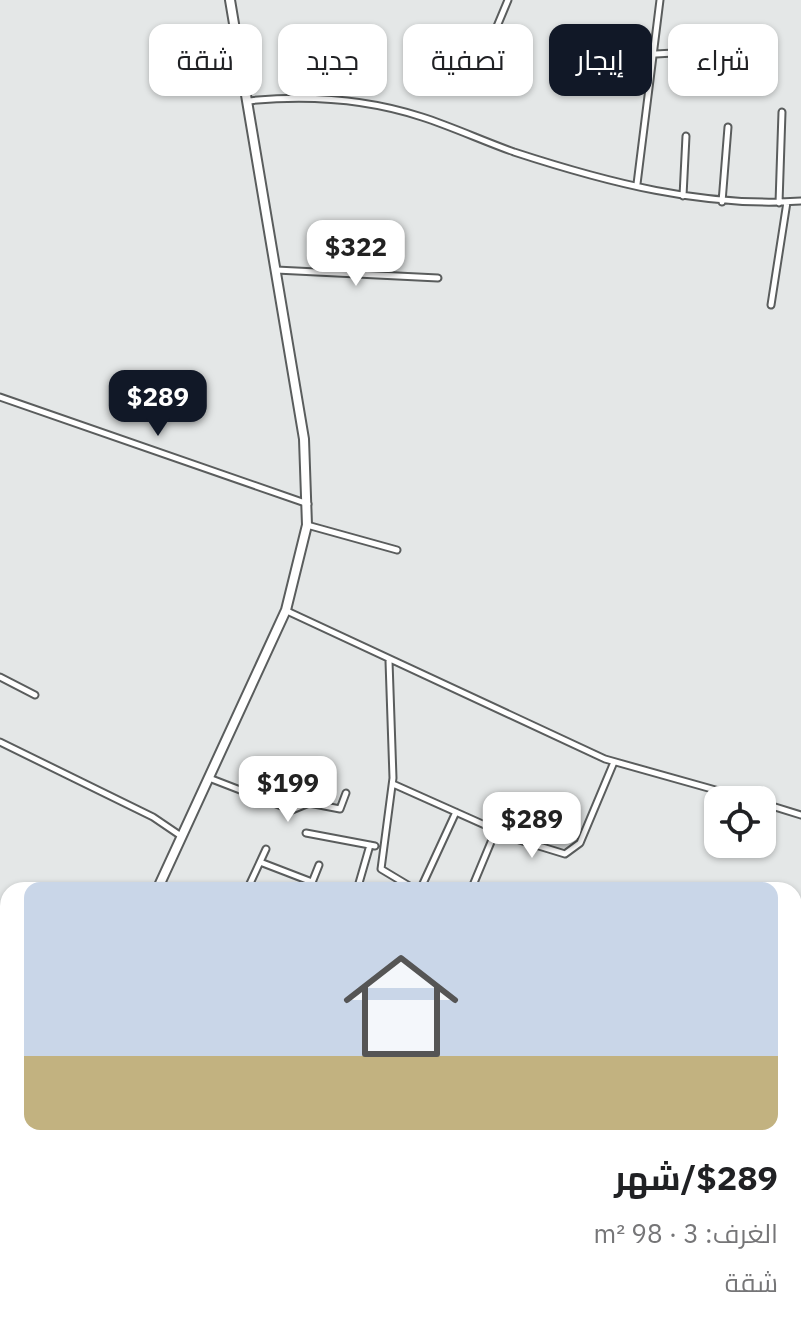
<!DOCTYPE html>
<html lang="ar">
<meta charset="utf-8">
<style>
:root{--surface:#fff;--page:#f6f6f6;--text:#202124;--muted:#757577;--line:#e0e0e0;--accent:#111827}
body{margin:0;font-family:"IBM Plex Sans",Cairo,sans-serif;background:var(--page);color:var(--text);direction:rtl;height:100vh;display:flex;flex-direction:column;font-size:30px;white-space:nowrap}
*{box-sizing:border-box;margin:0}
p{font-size:26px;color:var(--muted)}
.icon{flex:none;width:44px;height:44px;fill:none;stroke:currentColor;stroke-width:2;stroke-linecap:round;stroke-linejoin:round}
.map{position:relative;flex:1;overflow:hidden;direction:ltr}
.sheet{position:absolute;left:0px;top:882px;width:802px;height:440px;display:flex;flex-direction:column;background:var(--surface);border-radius:24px 24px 0 0;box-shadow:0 2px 6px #0004;direction:rtl}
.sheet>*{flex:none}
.guide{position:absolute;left:24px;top:24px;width:754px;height:72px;direction:rtl;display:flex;gap:16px}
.fabs{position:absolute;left:704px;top:786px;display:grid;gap:16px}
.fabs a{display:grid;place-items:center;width:72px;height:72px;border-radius:16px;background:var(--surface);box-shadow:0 2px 6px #0004;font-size:40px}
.price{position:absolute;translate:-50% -68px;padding:0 18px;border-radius:16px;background:#fff;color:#222;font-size:26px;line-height:52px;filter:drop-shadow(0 2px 4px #0008)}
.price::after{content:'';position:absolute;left:50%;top:48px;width:24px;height:18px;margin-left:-12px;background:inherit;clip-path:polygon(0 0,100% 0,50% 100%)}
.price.on{background:var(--accent);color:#fff}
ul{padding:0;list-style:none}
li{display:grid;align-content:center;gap:16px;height:424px;padding:0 24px}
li+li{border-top:2px solid var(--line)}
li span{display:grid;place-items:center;height:248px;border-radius:16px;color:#555}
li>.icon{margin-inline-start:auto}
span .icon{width:144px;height:144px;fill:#fffc;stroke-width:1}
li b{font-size:34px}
.tag{padding:0 28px;border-radius:16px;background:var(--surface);box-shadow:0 2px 6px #0004;font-size:28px;line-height:72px}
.tag.on{background:var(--accent);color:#fff}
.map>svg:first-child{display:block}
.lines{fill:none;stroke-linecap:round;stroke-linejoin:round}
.minor-casing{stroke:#5a5d5d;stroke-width:9}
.primary-casing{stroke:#5a5d5d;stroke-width:12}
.minor{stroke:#fff;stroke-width:5}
.primary{stroke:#fff;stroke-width:8}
</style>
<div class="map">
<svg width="801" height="1322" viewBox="0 0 801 1322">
<rect width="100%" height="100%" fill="#e4e7e7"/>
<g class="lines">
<defs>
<path id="minor" d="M656 54 760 48
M485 55 508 0
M247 101C305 95 367 99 422 117 453 127 483 141 514 152 606 182 704 208 801 201
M637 184 660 0
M683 196 686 136
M722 202 728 127
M779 203 782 112
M276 270 438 278
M771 305 787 202
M0 397 308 504
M307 525 397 550
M287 611 605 759 751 800
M389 661 393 778 381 869 416 890
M0 677 35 695
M0 742 153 817 181 836
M209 778 292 810 309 803 340 809 346 793
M393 784 516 839 565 854 580 843 614 762
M762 803 801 815
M306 833 375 846
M260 862 312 882
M247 890 266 849
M309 890 319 865
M357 890 370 845
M420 890 456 812
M471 890 496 830
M0 1194 8 1197
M794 1216 801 1192
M794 1239 801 1241
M71 1314 92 1322
M504 1314 525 1322
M651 1314 675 1322
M0 1320 4 1322
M230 1320 238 1322
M146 1322 149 1314
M229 1322 233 1314
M420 1322 422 1314
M475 1322 477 1314
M763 1322 766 1314"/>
<path id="primary" d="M157 890 286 610 307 525 304 439 230 0
M49 1314V1322"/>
</defs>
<use href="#minor" class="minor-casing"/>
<use href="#primary" class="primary-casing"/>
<use href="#minor" class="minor"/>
<use href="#primary" class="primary"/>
</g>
</svg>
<div class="fabs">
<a><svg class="icon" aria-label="locate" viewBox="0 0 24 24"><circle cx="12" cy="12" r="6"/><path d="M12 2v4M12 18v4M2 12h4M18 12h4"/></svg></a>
</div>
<b class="price" style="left:356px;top:288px">$322</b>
<b class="price on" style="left:158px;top:438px">$289</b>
<b class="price" style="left:288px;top:824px">$199</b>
<b class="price" style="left:532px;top:860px">$289</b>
<div class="guide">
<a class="tag">شراء</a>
<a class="tag on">إيجار</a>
<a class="tag">تصفية</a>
<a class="tag">جديد</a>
<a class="tag">شقة</a>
</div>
<section class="sheet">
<ul>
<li><span style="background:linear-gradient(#c9d6e8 70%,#c2b280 0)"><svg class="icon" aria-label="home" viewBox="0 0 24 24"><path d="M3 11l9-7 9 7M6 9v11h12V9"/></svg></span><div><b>$289/شهر</b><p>الغرف: 3 · 98 m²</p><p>شقة</p></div></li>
</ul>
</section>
</div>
